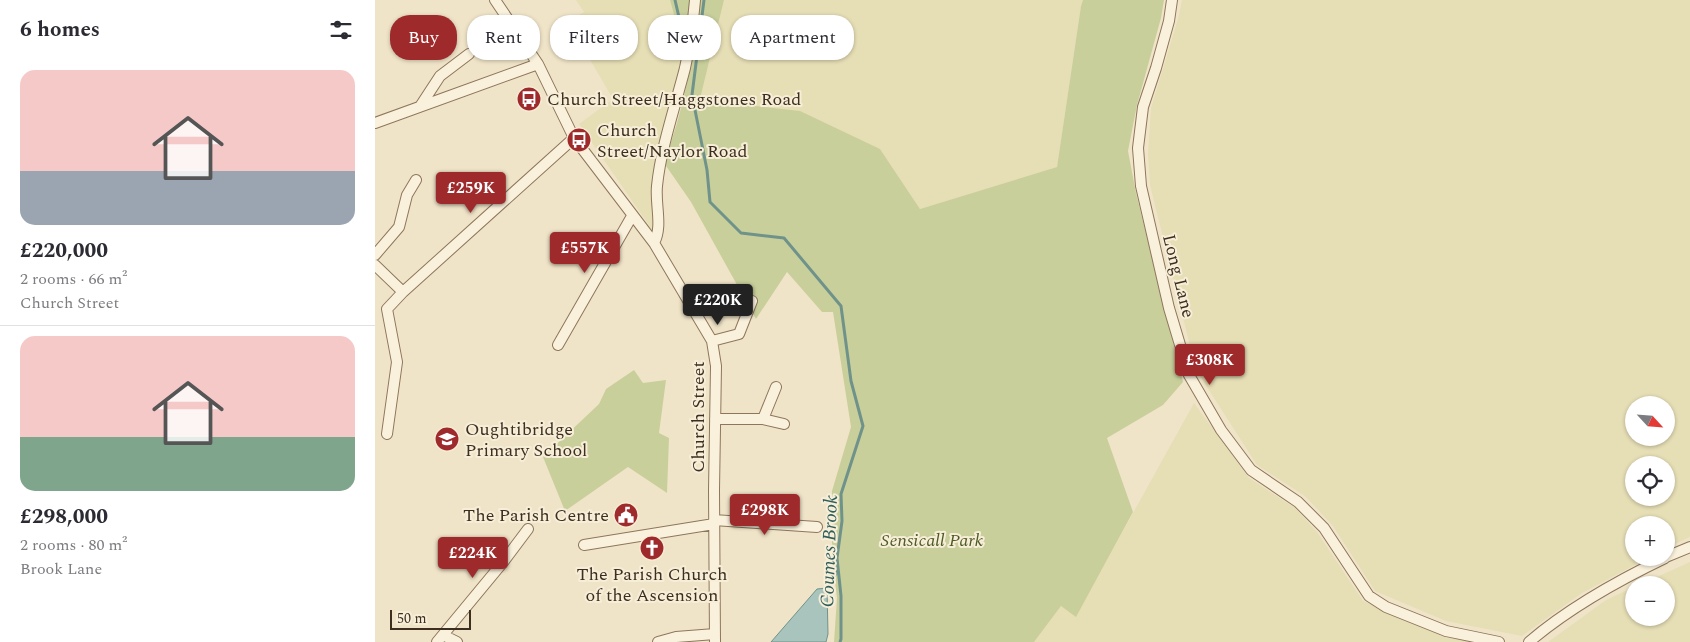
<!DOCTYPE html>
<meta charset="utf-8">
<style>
:root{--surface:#fff;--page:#f7f7f7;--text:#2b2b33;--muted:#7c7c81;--line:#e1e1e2;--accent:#9e2a2b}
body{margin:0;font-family:Spectral,serif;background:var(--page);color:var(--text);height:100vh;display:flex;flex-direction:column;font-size:19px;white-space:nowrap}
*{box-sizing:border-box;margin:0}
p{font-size:16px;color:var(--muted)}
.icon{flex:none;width:28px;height:28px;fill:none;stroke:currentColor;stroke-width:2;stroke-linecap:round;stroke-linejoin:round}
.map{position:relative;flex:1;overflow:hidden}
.side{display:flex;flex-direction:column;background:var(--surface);width:375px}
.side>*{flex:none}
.guide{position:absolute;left:15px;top:15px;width:475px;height:45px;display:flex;gap:10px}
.needle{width:32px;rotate:116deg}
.fabs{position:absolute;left:1250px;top:396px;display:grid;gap:10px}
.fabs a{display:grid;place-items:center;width:50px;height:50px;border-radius:50%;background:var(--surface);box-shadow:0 1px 4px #0004;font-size:25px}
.scale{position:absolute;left:15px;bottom:12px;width:81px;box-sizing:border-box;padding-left:5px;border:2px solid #3d2e20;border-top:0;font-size:14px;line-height:18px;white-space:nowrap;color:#3d2e20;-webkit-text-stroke:4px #f7eed8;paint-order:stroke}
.price{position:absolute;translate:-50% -42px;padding:0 11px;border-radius:5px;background:var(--accent);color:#fff;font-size:16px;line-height:32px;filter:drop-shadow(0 1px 2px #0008)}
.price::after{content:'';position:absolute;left:50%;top:30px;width:15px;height:11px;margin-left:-8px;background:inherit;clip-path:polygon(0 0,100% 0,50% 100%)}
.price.current{background:#222;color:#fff}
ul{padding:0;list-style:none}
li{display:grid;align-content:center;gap:10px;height:265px;padding:0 20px}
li+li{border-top:1px solid var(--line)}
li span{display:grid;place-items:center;height:155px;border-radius:15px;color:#555}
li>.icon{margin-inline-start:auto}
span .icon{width:90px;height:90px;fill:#fffc;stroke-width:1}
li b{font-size:21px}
h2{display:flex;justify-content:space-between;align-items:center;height:60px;padding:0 20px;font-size:21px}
.tag{padding:0 18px;border-radius:20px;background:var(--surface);box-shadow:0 1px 4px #0004;font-size:18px;line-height:45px}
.tag.current{background:var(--accent);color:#fff}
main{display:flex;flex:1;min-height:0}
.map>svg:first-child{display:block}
.farmland{fill:#e6deb5;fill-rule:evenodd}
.green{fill:#c9cf9b}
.water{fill:#a9c4bc;stroke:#6f938a}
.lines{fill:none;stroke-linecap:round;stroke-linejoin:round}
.stream{stroke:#6f938a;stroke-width:3}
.minor-casing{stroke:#8d765c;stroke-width:12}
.minor{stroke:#faf1dc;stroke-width:10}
.labels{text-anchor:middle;stroke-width:4;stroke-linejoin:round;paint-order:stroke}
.poi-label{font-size:18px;fill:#3d2e20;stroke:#f7eed8;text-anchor:start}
.street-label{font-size:18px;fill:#3d2e20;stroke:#f7eed8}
.park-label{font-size:18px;font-style:italic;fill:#4d5a26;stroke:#f7eed8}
.water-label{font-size:19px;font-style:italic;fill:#2f5d5a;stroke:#f7eed8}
</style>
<main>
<section class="side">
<h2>6 homes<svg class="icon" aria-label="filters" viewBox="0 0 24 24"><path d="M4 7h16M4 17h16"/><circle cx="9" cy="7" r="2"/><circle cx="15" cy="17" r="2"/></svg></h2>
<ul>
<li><span style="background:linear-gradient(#f6c9c9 65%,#9aa5b1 0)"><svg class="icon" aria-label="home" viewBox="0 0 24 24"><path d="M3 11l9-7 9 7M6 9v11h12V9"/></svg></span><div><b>£220,000</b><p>2 rooms · 66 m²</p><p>Church Street</p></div></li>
<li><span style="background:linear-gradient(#f6c9c9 65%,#7fa58c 0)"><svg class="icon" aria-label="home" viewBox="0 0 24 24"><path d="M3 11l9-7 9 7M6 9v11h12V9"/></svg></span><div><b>£298,000</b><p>2 rooms · 80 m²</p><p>Brook Lane</p></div></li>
</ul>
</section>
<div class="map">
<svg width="1315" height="642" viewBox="0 0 1315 642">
<rect width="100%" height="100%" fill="#f0e4c8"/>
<path class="farmland" d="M201 0H295L309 52 289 129 281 230 278 231 204 124 238 99 193 22 209 12Z
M349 0H708L706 6 682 167 545 209 505 149 346 102 326 95Z
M807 0H1315V537L1291 548V525H1259V558H1273L1207 593 1147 636 1071 621 1000 591 958 526 930 496 882 465 821 370 775 185 773 154 776 108 803 19ZM1259 405H1291V438H1259ZM1259 465H1291V498H1259Z
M819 403 874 478 920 508 942 532 988 601 1071 637 1096 642H659L686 606 701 616Z
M1315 562V642H1173L1231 600 1259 587V618H1291V585H1264Z"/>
<path class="green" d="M295 0H317L309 52Z
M324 0H349L326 95 346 102 425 111 505 149 545 209 682 167 706 6 708 0H789L786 18 762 105 753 151 761 193 808 382 788 405 732 438 758 512 701 617 686 606 659 642H459L462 598 457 556V491L476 427 458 312H447L412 272 381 319 316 202 289 163C308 111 320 55 324 0Z
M259 370 268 383 291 380 284 433 294 438 292 493 253 467 190 511 168 457 224 404 231 389Z"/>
<path class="water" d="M452 588 453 634 451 642H396L442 589Z"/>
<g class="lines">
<path class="stream" d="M300 0 309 39
M329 0 317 95 332 170 335 202 366 233 409 238 466 306 476 381 488 426 466 494 467 521 462 558 466 596V639L465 642
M452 588 463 570"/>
<defs>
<path id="minor" d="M120 0 163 64 199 138 279 243 337 341 341 366 339 490 340 642
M797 0 794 21 781 68 768 107 763 148 766 186 794 308 814 375 846 430 876 470 923 502 949 528 994 596 1011 607 1071 631 1124 642
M46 105 65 76 94 54
M0 123 163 64
M279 243C288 226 280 205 282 186 286 147 300 107 310 68 315 45 318 23 320 0
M0 255 24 227 32 195 41 180
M0 265 28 292
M337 341 364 334 377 301
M183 345 257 216
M340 419H388L401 387
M388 419 409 424
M12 434 22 362 12 309 28 292 199 138
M339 520 442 527
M209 545 339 524
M1291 557 1315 547
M68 635 82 642
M62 642 129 561 153 529
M283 642 301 637 340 634
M1154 642C1195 607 1242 581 1290 558"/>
</defs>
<use href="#minor" class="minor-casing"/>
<use href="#minor" class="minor"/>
</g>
<defs>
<symbol id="bus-disc" viewBox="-11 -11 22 22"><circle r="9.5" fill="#9e2a2b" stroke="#f7eed8"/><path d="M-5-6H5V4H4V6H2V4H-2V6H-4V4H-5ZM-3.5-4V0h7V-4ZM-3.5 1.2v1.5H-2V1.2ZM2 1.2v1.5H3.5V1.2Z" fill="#fff"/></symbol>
<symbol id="school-disc" viewBox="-11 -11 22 22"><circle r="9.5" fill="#9e2a2b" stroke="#f7eed8"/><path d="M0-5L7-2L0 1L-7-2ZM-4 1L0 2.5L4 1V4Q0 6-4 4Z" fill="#fff"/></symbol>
<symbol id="civic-disc" viewBox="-11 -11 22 22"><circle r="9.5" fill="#9e2a2b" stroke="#f7eed8"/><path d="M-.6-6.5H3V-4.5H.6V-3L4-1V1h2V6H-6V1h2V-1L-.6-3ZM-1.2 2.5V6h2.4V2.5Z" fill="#fff"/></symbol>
<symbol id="church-disc" viewBox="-11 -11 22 22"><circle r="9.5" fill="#9e2a2b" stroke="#f7eed8"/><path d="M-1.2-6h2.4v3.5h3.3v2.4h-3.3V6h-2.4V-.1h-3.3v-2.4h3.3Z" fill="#fff"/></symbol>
</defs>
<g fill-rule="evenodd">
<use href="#bus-disc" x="140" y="85" width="28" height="28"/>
<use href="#bus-disc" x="190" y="126" width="28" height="28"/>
<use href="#school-disc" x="58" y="425" width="28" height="28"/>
<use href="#civic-disc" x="237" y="501" width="28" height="28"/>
<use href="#church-disc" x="263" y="534" width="28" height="28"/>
</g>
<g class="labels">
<g class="poi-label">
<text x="172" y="105">Church Street/Haggstones Road</text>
<text x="222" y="136">Church<tspan x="222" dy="21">Street/Naylor Road</tspan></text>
<text x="90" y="435">Oughtibridge<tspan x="90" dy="21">Primary School</tspan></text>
<text x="234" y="521" text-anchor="end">The Parish Centre</text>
<text x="277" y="580" text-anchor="middle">The Parish Church<tspan x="277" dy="21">of the Ascension</tspan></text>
</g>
<g class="street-label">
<text transform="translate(804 276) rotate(76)" y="6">Long Lane</text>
<text transform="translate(323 417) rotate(-90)" y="6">Church Street</text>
</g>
<g class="park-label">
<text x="557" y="546">Sensicall Park</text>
</g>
<g class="water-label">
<text transform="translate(453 551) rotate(-88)" y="7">Coumes Brook</text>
</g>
</g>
</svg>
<div class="fabs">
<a><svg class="needle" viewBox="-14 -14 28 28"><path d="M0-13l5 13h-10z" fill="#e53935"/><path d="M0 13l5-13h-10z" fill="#7c7c81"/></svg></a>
<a><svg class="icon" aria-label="locate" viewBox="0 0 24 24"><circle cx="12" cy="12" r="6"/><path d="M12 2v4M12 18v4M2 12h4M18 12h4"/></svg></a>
<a>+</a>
<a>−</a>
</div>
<div class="scale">50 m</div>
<b class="price" style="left:96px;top:214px">£259K</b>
<b class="price" style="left:210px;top:274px">£557K</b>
<b class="price current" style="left:343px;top:326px">£220K</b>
<b class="price" style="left:835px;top:386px">£308K</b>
<b class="price" style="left:390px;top:536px">£298K</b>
<b class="price" style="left:98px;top:579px">£224K</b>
<div class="guide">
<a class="tag current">Buy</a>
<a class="tag">Rent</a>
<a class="tag">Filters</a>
<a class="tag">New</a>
<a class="tag">Apartment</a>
</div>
</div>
</main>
